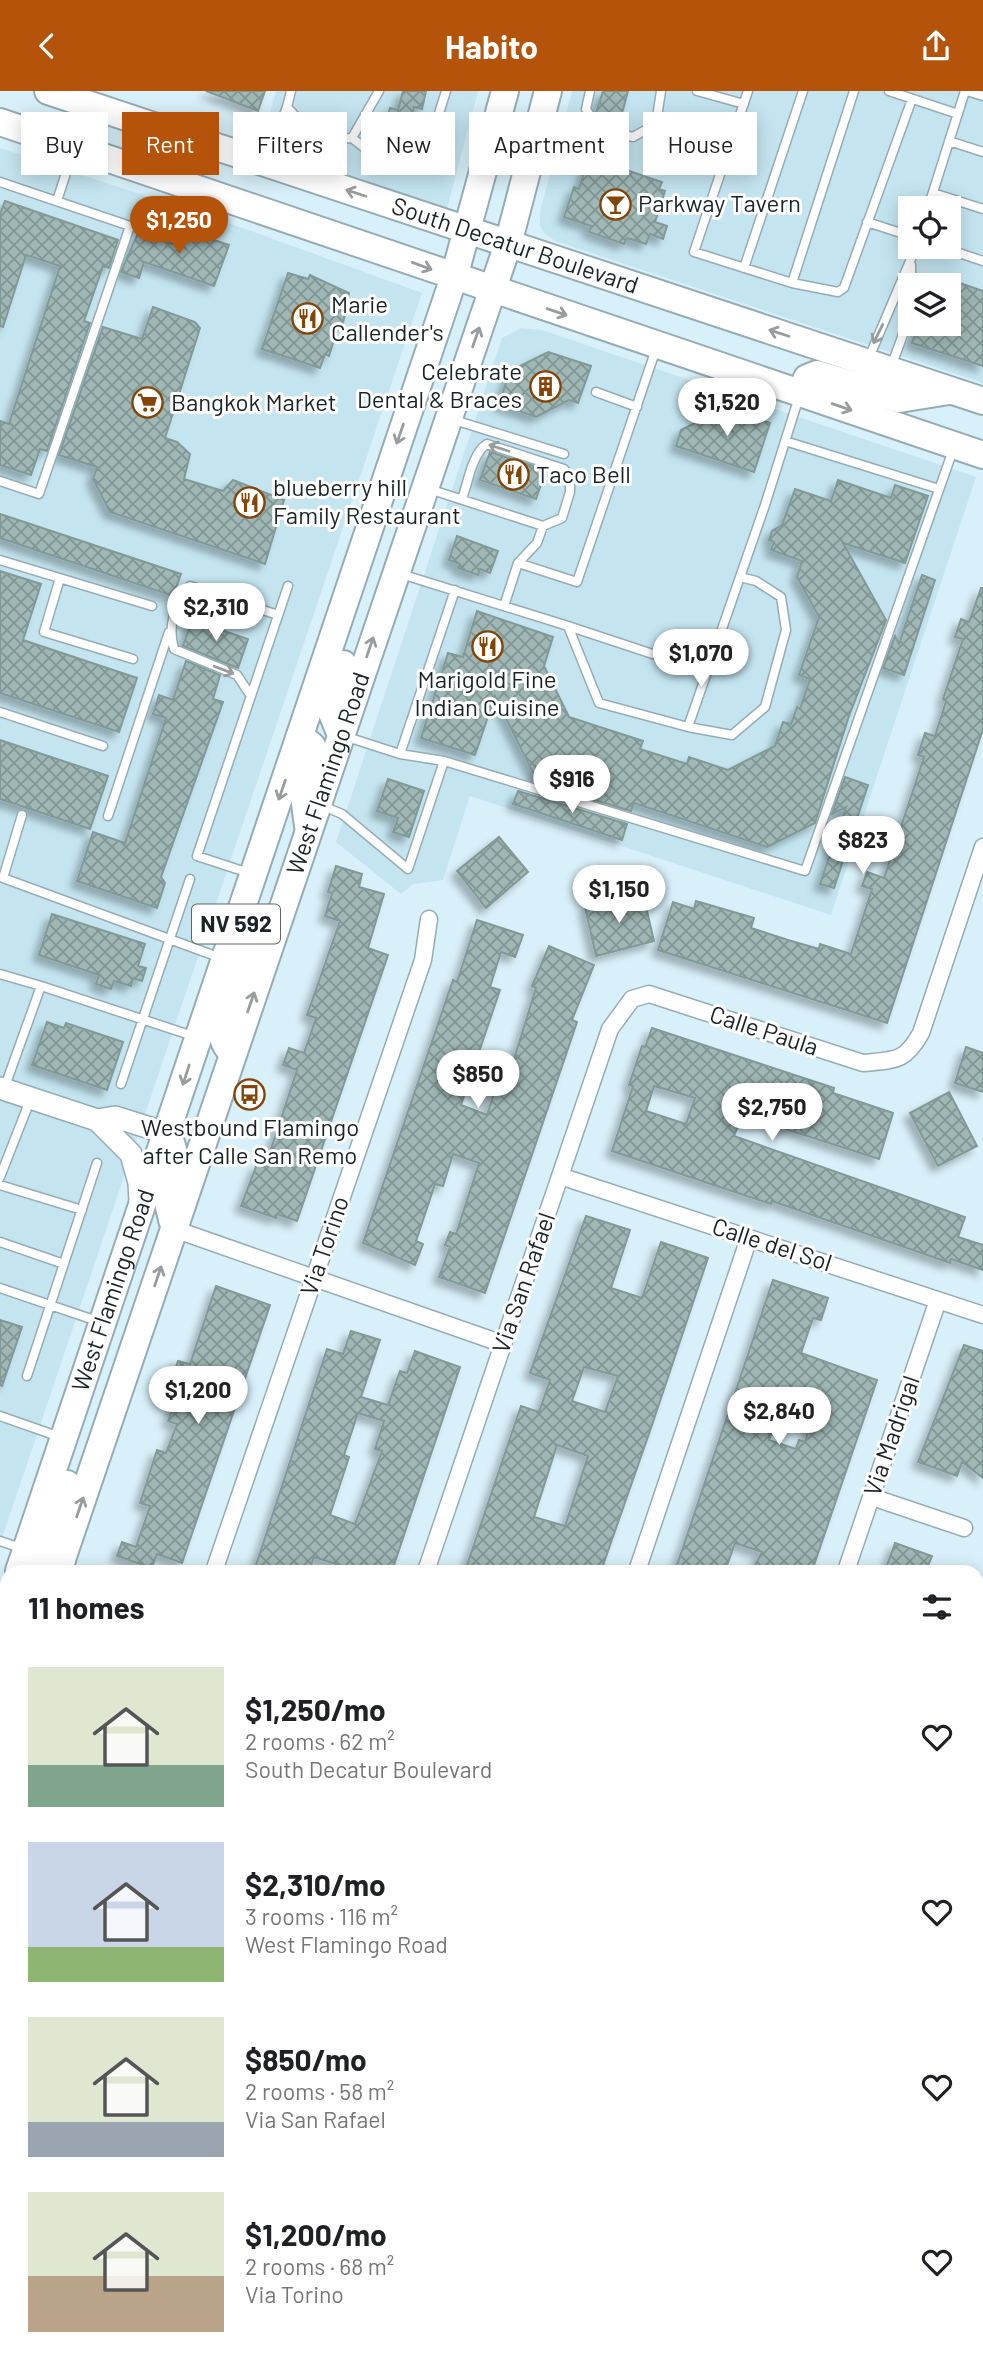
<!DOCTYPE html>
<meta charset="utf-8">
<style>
:root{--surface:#fff;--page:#f6f6f6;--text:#202124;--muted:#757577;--accent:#b45309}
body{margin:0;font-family:Barlow,sans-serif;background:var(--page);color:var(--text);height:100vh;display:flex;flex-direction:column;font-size:26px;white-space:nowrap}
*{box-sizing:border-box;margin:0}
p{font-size:23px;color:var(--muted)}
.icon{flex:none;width:38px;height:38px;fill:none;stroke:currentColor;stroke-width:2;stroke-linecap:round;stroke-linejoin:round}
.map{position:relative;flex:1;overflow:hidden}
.side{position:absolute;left:0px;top:1474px;width:984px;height:800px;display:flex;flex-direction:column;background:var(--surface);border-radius:21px 21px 0 0;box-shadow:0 4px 18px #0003}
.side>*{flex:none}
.banner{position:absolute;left:21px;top:21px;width:942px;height:63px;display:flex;gap:14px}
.controls{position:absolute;left:898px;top:105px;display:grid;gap:14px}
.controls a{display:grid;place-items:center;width:63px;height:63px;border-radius:0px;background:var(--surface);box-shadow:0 4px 18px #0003;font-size:35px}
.price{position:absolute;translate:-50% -60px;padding:0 16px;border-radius:24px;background:#fff;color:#222;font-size:23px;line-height:46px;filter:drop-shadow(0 2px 4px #0008)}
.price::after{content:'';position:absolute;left:50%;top:42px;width:21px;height:16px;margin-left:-10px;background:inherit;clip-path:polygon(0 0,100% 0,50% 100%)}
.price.selected{background:var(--accent);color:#fff}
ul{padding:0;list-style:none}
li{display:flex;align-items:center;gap:21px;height:175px;padding:0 28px}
li span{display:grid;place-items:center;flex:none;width:196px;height:140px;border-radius:0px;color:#555}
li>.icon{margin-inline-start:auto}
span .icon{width:84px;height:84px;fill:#fffc;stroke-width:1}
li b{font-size:30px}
h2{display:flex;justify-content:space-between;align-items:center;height:84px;padding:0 28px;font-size:30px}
.chip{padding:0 24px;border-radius:0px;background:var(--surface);box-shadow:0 4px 18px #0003;font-size:24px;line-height:63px}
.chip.selected{background:var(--accent);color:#fff}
header{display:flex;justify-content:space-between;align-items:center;height:91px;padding:0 28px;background:var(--accent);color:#fff;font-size:32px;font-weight:700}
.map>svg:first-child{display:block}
.built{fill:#c4e5f0;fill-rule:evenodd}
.building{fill:url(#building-cross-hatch);stroke:#819a97;stroke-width:2;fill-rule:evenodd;filter:url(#shadow)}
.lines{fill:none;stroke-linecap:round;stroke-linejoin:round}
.service-casing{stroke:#95acb4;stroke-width:11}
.minor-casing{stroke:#95acb4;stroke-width:19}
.tertiary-casing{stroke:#95acb4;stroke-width:24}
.secondary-casing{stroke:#95acb4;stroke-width:26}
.primary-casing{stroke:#95acb4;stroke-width:30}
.service{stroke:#fff;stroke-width:8}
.minor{stroke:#fff;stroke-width:16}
.tertiary{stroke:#fff;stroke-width:21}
.secondary{stroke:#fff;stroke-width:23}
.primary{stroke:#fff;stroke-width:26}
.oneway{stroke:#989c9d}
.labels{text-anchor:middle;stroke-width:6;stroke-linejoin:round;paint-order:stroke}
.shield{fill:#fff;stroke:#5f6567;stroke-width:2}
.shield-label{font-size:23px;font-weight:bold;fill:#1a2326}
.poi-label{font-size:24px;fill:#1a2326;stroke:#fff;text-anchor:start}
.street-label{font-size:24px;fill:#1a2326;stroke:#fff}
</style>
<header><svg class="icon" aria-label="back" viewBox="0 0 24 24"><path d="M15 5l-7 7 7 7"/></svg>Habito<svg class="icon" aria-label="share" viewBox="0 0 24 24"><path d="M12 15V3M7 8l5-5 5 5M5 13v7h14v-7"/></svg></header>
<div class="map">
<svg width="983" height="2272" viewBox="0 0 983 2272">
<defs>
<pattern id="building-cross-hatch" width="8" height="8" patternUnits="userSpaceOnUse" patternTransform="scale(1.75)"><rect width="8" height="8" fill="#9fb8b5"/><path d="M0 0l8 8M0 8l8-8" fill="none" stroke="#819593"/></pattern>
<filter id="shadow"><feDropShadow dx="-6" dy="6" stdDeviation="3.5" flood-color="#0004"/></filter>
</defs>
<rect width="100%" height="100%" fill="#d8f0f9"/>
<path class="built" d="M276 0H478L447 118 261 54Z
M572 0H983V292L555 150 545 143 540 135V121ZM910 117H948V156H910ZM910 194H948V233H910Z
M0 57 240 136 422 202 0 1453Z
M521 237 542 239 976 386 831 824 470 705 443 789 413 793 401 803 336 751 502 247Z
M0 2164 7 2167V2266H27L25 2272H0Z"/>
<path class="building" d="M206 0H265L258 20Z
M403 0H426L422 18 414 16 408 40 401 38 395 62 375 56 371 54 375 38 384 40 390 17 398 19Z
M603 0H628L620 30 596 22Z
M587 72 604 78 606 72 662 91 659 98 665 100 655 131 667 135 663 148 650 143 646 153 627 147 624 153 589 141 591 135 564 126 574 96 579 98Z
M5 110 118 149 109 177 103 175 84 230 90 232 47 360 40 358 31 384 0 374V330L9 333 60 175 26 164 3 236 0 235V123Z
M177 137 229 154 214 195 144 171 139 187 121 181 138 142 172 153Z
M288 182 308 188 310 184 349 202 342 237 338 236 329 265 325 263 320 277 262 258Z
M948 188 983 200V275L912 252 918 233H948Z
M153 216 195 231 200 237 165 347 177 351 190 363 184 388 223 400 233 389 284 409 265 473 110 421 93 388 97 376 59 364 103 236 142 248Z
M548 261 591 275 578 312 569 309 536 326 499 313 510 280Z
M724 317 770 332 754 381 676 355 681 339Z
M490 361 546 379 536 408 480 389Z
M838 389 891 407 895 394 928 405 905 472 843 452 886 529 849 625 815 732 767 756 634 712 631 720 538 692 495 605 475 664 421 647 448 562 463 566 477 520 553 546 544 575 569 626 643 650 640 658 687 673 689 666 728 679 775 655 783 631 791 633 797 616 800 618 810 588 799 584 819 526 797 486 802 470 771 459 774 451 769 449 772 440 782 434 795 398 831 410Z
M0 423 181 483 173 505 0 447Z
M457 445 498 460 490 482 480 478 478 484 458 477 460 473 449 469Z
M0 480 41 493 23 549 137 587 119 641 0 602Z
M922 484 935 489 904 584 883 577 895 545 899 553Z
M981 497H983V638L887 932 658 859 673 811 694 818 696 810 754 827 751 837 788 849 819 858 820 853 851 863 872 798 862 795 867 781 884 787 924 666 918 664 925 642 935 645 946 610 943 608 963 548 955 546 961 528 969 531Z
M192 529 248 548 238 577 183 555Z
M186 570 220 584 213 608 223 611 161 786 165 792 157 817 77 790 93 741 125 752 166 627 153 623 159 604 173 609Z
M0 649 108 685 90 738 0 708Z
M845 686 868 694 834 797 820 793 846 716 832 723Z
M388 688 424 700 409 746 393 741 398 727 377 720Z
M518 700 627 733 622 749 513 713Z
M499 746 528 781 486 817 457 780Z
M336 775 362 783 359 796 384 803 368 857 388 864 297 1130 277 1123 276 1127 241 1115 257 1073 265 1076 297 979 283 974 289 957 304 962 316 927 307 924 340 830 325 825 332 802 328 801Z
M643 803 654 850 596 865 585 816Z
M52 823 145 853 138 875 146 877 142 890 133 887 131 895 114 890 111 898 96 893 99 884 39 864Z
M477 829 523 844 515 866 501 861 490 896 500 899 461 1014 487 1024 505 968 513 971 536 897 532 895 549 855 594 874 572 929 577 931 485 1202 439 1186 450 1156 445 1154 450 1141 456 1143 479 1072 453 1063 443 1095 435 1093 416 1150 423 1153 415 1174 363 1152 453 889 457 891Z
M47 931 64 937 66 932 123 951 107 999 32 974Z
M652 937 834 997 833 1002 893 1022 879 1068 782 1037 784 1033 780 1031 744 1019 734 1045 965 1126 958 1146 983 1154V1179L951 1168 950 1172 772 1110 771 1113 612 1060 633 995 629 994 642 955 645 956ZM654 995 695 1007 686 1033 646 1020Z
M966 956 983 962V1001L955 992Z
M949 1001 977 1055 938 1075 910 1022Z
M586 1125 630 1139 611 1197 642 1207 661 1151 708 1167 651 1337 601 1480H465L521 1315 539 1321 550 1289 530 1282ZM584 1276 618 1285 605 1321 572 1310ZM557 1354 588 1365 565 1435 534 1426Z
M773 1189 828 1207 821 1229 813 1227 801 1262 877 1289 812 1480H752L762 1461 735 1452 725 1480H675ZM786 1303 816 1314 805 1351 799 1349 796 1358 769 1349Z
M216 1195 270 1214 182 1472 157 1463 152 1477 117 1465 122 1451 136 1456 150 1415 140 1412 157 1359 166 1362 177 1333 168 1330 178 1302 168 1299 178 1270 190 1273Z
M0 1229 22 1236 2 1295 0 1294Z
M351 1240 380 1249 361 1306 388 1314 400 1280 407 1282 415 1260 460 1276 392 1480H358L314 1466 309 1480H254L327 1258 343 1263ZM358 1322 384 1330 375 1358 382 1360 355 1433 330 1424 349 1366 344 1364Z
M964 1254 983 1260V1387L962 1371 957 1385 918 1371Z
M895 1452 932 1465 926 1480H885Z"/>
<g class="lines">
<defs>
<path id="service" d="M291 0 287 16C305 37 324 50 352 47L379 0
M590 0 586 18C596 37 612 42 633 46L656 33
M661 0 656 33 666 46 726 66
M697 0 744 13
M748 0 694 161 792 192 838 201 844 197 912 8
M889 0 958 23
M967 0 983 5
M352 47 375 65 391 72 408 68 431 48 446 0
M949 50 983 61
M267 69 287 16
M319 86 332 49
M0 91 130 135 39 403 0 390
M933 102 983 118
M57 110 73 60
M928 117 965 0
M867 131 910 145
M941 156 983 170
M911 174V194
M744 177 803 0
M792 192 854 0
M868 269 916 156
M891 276 905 238 910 212
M596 301 637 316
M454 329 564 363
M785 350 939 398
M429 398 543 435 537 452 518 472
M462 408C468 392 472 362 487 353L564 378 570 385V401L562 427 543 435
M0 469 152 515
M401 483 568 535 599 612 688 636
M740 486 756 490 781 506 786 539 765 616 732 644 688 636 765 414 799 306
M60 487 44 541 133 568
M504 515 518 472 577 491 656 258
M568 535 707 581
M251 605 237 584 174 558C167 534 175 515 190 495L278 524
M0 621 103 655
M344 645 400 663 455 499
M400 663 444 670 805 780 953 359
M323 715 342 723 408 778 444 670
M22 724 3 787 221 867
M108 725 169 541
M249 782 197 765 288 495
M0 883 41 895
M121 993 190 788
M4 998 41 895 196 946
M0 1086 31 1007
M0 1094 82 1119
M0 1151 64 1173
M0 1197 100 1231
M27 1285 97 1072
M0 1325 60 1346
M0 1450 24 1458
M0 2195 7 2197
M0 2239 7 2242
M0 2257 7 2259
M19 2272 21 2266
M280 2272 282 2266"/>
<path id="minor" d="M560 1085 983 1224
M174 1138 503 1253
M872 1406 964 1437
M214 1480 423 869 429 828
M426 1480 610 938 632 908 649 903 863 972C895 969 905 971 921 942L983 756
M637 1480 749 1147
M846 1480 938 1209
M976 1983 983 1963
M0 2113 7 2092
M976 2143 983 2144
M585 2272 587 2266
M905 2272 907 2266"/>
<path id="tertiary" d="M0 997 97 1029 115 1026 166 1042
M97 1029 131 1063 139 1092 140 1111"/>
<path id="secondary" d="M0 2160 7 2163
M298 2266 315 2272"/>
<g id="primary">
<path id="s1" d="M48 0 983 310"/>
<path d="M0 31 983 364"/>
<path d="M800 302 807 287 817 283 899 308 949 300"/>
<path d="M341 644 330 617 343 573"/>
<path d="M300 645 312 655 309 680 303 698 308 735"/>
<path d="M233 962C207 941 235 899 243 874 247 861 245 847 246 834"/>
<path d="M166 1042C182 1068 169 1076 167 1102 166 1110 171 1121 172 1129"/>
<path d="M26 1458 39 1466V1480"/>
<path d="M62 1469C42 1447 59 1418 67 1393"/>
<path id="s2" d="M19 1480 454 186 505 0"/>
<path id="s3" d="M58 1480 508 153 548 0"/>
<path d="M0 1536 7 1515"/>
<path d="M0 1653 1 1619 7 1585"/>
</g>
</defs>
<use href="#service" class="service-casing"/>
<use href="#minor" class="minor-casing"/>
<use href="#tertiary" class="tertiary-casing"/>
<use href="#secondary" class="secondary-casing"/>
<use href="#primary" class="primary-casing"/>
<use href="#service" class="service"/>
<use href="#minor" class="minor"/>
<use href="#tertiary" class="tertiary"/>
<use href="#secondary" class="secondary"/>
<use href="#primary" class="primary"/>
</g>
<defs><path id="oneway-shaft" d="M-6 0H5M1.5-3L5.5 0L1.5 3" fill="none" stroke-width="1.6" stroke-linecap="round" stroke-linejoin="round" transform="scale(1.75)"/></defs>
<g class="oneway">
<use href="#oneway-shaft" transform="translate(356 102) rotate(-162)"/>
<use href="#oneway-shaft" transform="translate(422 175) rotate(20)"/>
<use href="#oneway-shaft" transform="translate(557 221) rotate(19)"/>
<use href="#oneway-shaft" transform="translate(779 242) rotate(-162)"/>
<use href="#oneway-shaft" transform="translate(878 243) rotate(116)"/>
<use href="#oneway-shaft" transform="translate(476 246) rotate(-71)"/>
<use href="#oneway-shaft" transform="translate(842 316) rotate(19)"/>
<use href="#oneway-shaft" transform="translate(400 343) rotate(109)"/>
<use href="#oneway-shaft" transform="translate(499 357) rotate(-162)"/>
<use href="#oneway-shaft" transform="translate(370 556) rotate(-71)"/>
<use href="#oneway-shaft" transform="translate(224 579) rotate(21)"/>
<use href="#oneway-shaft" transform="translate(282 699) rotate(109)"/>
<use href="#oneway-shaft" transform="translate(251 911) rotate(-71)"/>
<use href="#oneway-shaft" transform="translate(186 984) rotate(108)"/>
<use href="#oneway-shaft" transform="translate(158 1185) rotate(-71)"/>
<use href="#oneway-shaft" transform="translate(80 1416) rotate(-71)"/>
</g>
<defs>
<symbol id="bar-ring" viewBox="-11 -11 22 22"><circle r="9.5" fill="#fff" stroke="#834407" stroke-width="1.5"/><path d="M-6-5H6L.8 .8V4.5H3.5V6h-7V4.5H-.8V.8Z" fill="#834407"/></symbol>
<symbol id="restaurant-ring" viewBox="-11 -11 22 22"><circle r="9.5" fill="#fff" stroke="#834407" stroke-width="1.5"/><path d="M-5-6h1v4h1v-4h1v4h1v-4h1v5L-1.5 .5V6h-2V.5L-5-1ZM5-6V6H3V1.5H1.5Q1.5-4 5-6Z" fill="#834407"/></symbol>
<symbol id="building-ring" viewBox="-11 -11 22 22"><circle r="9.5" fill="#fff" stroke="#834407" stroke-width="1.5"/><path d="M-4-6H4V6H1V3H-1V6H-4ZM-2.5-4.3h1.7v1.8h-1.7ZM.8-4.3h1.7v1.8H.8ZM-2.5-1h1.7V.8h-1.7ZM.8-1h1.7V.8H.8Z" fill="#834407"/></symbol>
<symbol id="supermarket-ring" viewBox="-11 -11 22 22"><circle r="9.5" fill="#fff" stroke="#834407" stroke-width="1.5"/><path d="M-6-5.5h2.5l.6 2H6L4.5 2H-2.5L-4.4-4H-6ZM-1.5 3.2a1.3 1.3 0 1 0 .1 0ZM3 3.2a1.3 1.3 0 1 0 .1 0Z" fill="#834407"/></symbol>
<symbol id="bus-ring" viewBox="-11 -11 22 22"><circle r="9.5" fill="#fff" stroke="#834407" stroke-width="1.5"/><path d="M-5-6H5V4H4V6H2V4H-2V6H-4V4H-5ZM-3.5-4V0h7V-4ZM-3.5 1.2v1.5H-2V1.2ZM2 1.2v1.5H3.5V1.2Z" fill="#834407"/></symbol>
</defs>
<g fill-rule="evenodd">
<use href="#bar-ring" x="598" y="96" width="35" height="35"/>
<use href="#restaurant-ring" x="290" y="210" width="35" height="35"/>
<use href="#building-ring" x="528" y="278" width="35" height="35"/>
<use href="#supermarket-ring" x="130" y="294" width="35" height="35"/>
<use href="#restaurant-ring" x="496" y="366" width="35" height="35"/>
<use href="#restaurant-ring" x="232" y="394" width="35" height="35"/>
<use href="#restaurant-ring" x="470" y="538" width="35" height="35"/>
<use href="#bus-ring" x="232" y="986" width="35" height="35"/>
</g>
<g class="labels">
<rect class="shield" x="192" y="813.5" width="88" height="39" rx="5"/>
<g class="shield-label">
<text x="236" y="841">NV 592</text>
</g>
<g class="poi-label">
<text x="638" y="121">Parkway Tavern</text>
<text x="331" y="222">Marie<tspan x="331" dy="28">Callender's</tspan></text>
<text x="522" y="289" text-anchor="end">Celebrate<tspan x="522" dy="28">Dental &amp; Braces</tspan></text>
<text x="171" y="320">Bangkok Market</text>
<text x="536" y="392">Taco Bell</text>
<text x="273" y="405">blueberry hill<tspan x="273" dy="28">Family Restaurant</tspan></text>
<text x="487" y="597" text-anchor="middle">Marigold Fine<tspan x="487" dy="28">Indian Cuisine</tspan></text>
<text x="250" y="1045" text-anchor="middle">Westbound Flamingo<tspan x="250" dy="28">after Calle San Remo</tspan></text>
</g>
<g class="street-label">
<text dy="8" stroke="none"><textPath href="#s1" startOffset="492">South Decatur Boulevard</textPath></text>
<text dy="8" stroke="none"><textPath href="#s3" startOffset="842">West Flamingo Road</textPath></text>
<text transform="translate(764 940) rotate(18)" y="8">Calle Paula</text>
<text transform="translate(772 1154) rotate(18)" y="8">Calle del Sol</text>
<text transform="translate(325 1155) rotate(-71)" y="8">Via Torino</text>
<text transform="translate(524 1192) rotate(-71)" y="8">Via San Rafael</text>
<text dy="8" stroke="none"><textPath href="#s2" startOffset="296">West Flamingo Road</textPath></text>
<text transform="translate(892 1345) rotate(-71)" y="8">Via Madrigal</text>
</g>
</g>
</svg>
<div class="controls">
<a><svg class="icon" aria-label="locate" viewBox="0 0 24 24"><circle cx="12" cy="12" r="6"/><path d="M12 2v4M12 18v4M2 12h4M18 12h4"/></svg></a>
<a><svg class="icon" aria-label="layers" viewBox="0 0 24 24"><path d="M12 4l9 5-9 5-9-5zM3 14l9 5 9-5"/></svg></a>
</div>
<b class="price selected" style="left:179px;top:165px">$1,250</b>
<b class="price" style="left:727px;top:347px">$1,520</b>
<b class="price" style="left:216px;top:552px">$2,310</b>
<b class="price" style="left:701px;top:598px">$1,070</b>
<b class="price" style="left:572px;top:724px">$916</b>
<b class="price" style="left:863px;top:785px">$823</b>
<b class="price" style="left:619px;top:834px">$1,150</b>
<b class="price" style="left:478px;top:1019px">$850</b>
<b class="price" style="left:772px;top:1052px">$2,750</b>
<b class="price" style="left:198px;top:1335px">$1,200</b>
<b class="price" style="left:779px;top:1356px">$2,840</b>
<div class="banner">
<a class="chip">Buy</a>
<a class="chip selected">Rent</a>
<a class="chip">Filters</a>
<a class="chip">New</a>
<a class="chip">Apartment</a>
<a class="chip">House</a>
</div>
<section class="side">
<h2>11 homes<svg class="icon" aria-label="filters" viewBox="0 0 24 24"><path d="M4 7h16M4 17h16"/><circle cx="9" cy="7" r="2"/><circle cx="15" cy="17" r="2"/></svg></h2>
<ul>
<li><span style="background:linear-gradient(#dfe7d0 70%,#7fa58c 0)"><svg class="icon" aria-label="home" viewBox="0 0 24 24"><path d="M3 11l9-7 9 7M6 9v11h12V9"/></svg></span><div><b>$1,250/mo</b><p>2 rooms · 62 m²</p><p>South Decatur Boulevard</p></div><svg class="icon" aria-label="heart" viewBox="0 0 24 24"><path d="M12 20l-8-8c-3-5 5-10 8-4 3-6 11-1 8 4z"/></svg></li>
<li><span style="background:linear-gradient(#c9d6e8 75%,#8fb573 0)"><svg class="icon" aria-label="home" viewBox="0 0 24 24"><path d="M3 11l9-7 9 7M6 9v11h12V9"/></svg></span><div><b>$2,310/mo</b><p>3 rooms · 116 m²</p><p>West Flamingo Road</p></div><svg class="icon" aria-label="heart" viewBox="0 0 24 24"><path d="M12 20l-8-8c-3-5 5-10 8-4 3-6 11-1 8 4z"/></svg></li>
<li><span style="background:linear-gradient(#dfe7d0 75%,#9aa5b1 0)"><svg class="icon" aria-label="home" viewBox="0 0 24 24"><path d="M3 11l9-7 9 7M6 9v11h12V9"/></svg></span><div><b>$850/mo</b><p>2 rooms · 58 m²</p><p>Via San Rafael</p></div><svg class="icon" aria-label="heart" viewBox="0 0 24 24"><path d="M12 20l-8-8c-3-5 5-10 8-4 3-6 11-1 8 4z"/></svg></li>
<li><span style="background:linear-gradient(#dfe7d0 60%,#b9a48a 0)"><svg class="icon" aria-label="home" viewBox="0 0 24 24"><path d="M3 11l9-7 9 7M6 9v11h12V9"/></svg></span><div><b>$1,200/mo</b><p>2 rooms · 68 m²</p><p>Via Torino</p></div><svg class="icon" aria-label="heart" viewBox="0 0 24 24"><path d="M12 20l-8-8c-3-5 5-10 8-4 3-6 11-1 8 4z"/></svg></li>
</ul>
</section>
</div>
